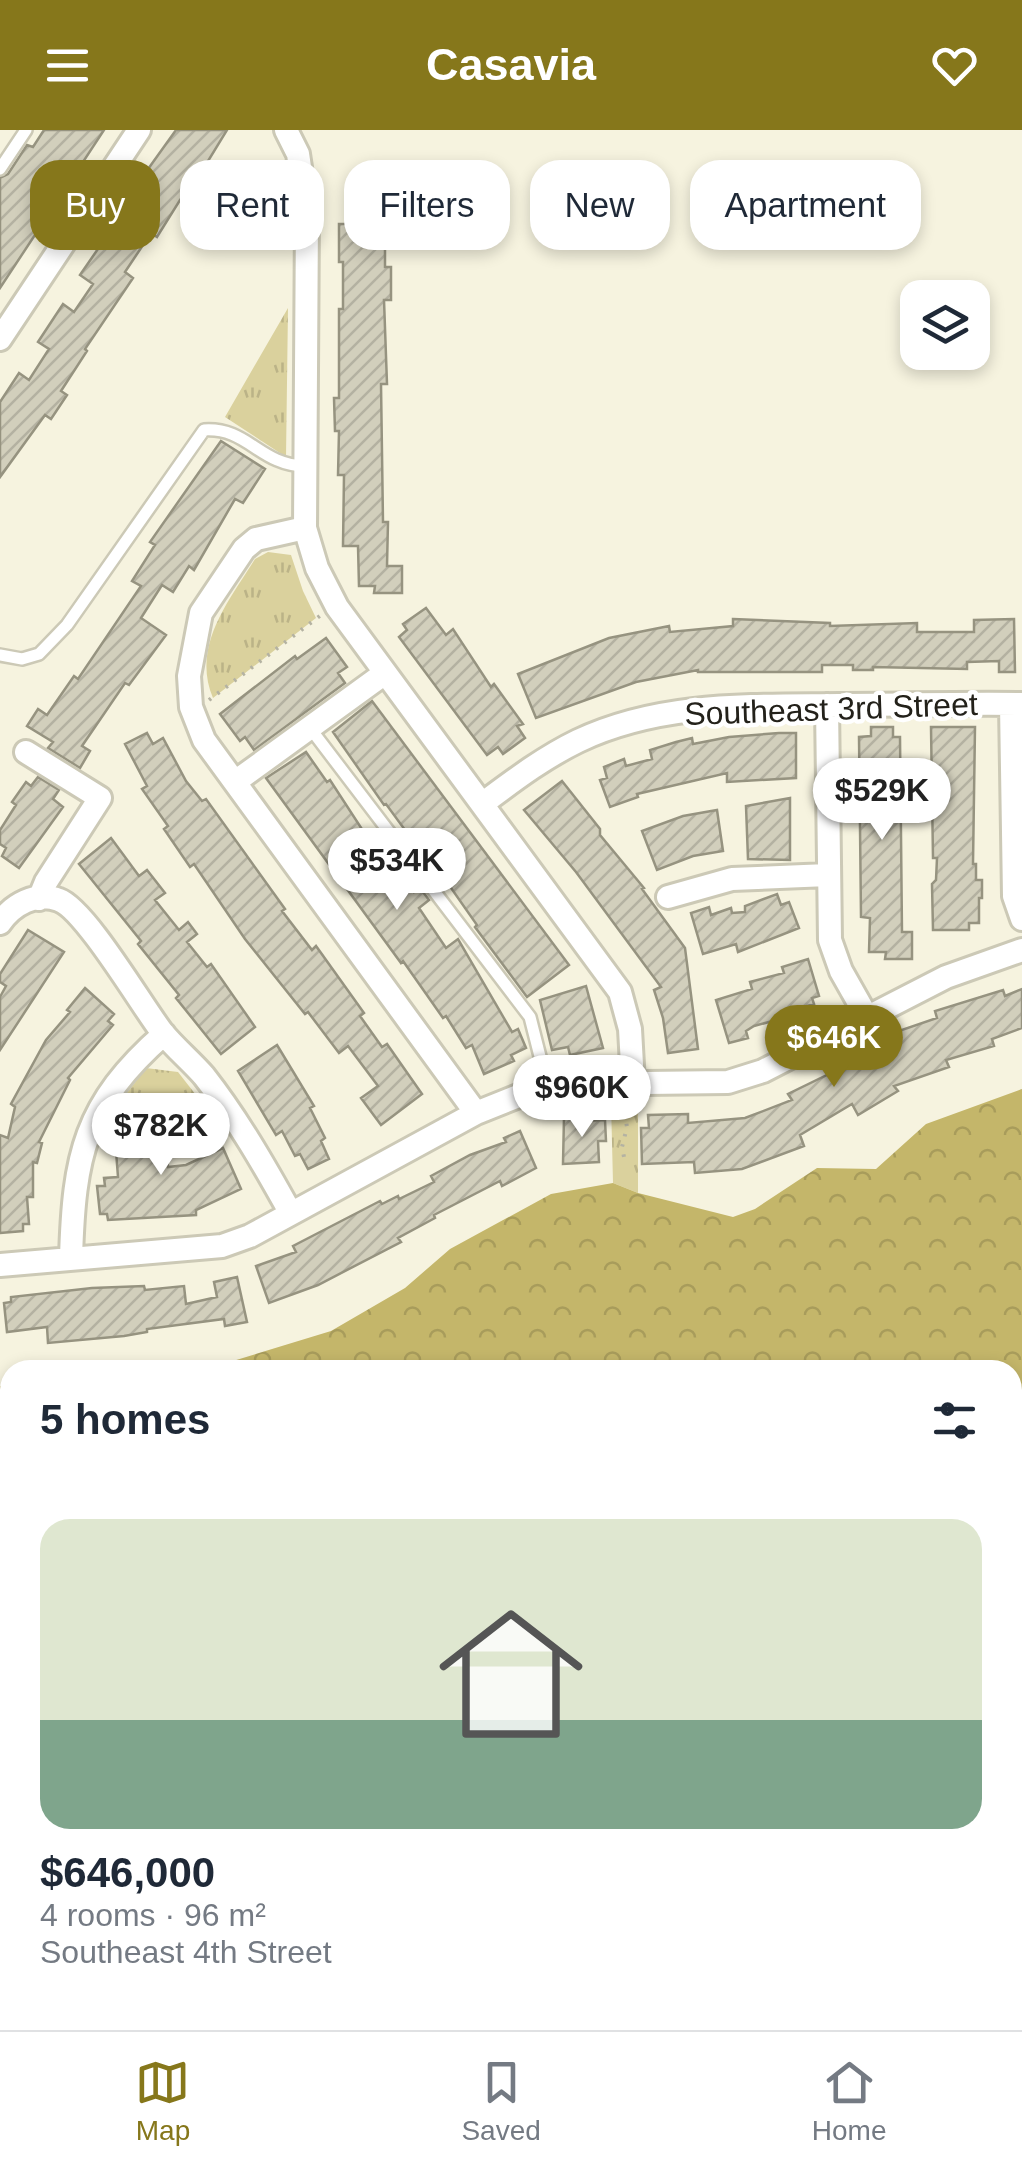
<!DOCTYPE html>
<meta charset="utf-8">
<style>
:root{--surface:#fff;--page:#f2f2f3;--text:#1f2937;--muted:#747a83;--line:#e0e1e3;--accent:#86771b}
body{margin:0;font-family:Arial,sans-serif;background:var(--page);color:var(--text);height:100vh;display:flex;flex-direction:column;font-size:38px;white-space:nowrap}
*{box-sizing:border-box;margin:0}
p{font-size:32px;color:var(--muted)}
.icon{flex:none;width:55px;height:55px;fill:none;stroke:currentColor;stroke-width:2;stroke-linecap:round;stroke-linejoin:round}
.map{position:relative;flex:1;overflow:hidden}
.side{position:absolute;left:0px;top:1230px;width:1022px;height:670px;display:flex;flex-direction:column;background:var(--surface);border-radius:30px 30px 0 0;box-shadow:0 5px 15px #0003}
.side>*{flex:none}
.hud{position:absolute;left:30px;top:30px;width:962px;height:90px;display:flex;gap:20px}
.buttons{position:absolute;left:900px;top:150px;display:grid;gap:20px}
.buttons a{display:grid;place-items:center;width:90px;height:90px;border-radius:20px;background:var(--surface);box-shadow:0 5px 15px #0003;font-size:50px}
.price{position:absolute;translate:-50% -85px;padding:0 22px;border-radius:35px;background:#fff;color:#222;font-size:32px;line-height:65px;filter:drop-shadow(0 2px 5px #0008)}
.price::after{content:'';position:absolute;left:50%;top:60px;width:30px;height:22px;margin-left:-15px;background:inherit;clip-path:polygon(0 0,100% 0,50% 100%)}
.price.on{background:var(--accent);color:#fff}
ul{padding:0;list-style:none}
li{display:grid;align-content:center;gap:20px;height:530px;padding:0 40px}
li span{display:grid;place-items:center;height:310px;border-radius:30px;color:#555}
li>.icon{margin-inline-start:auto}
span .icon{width:180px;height:180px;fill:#fffc;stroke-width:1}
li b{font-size:42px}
h2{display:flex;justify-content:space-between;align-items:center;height:120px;padding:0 40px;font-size:42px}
.tag{padding:0 35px;border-radius:30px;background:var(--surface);box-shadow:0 5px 15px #0003;font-size:35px;line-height:90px}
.tag.on{background:var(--accent);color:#fff}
header{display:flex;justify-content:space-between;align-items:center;height:130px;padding:0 40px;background:var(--accent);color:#fff;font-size:45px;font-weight:800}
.menu{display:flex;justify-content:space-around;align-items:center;height:140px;border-top:2px solid var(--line);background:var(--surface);font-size:28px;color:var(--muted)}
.menu a{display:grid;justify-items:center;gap:5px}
.menu .on{color:var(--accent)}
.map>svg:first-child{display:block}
.grass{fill:url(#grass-tufts)}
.forest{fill:url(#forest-crowns)}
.water{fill:url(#water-ripples);stroke:#a89e66;stroke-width:2.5}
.building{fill:url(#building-hatch);stroke:#969380;stroke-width:2.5}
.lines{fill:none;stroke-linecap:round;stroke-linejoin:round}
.lane-casing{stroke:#ccc9b6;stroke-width:16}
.street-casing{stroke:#ccc9b6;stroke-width:28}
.primary-casing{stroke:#dcdbda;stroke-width:40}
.path{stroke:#b4b2a2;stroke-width:4;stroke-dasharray:2.5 8;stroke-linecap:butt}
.lane{stroke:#fff;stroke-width:11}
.street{stroke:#fff;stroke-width:22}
.primary{stroke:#dacd84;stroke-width:35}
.labels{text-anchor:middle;stroke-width:9;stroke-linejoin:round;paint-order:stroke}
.street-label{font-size:32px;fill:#23211a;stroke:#fff}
</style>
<header><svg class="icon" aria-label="menu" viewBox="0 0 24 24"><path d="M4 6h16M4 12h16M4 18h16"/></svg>Casavia<svg class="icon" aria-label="heart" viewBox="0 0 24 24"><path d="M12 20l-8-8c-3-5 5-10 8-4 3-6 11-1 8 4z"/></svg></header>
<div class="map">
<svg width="1022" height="1900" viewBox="0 0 1022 1900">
<defs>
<pattern id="grass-tufts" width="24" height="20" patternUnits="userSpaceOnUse" patternTransform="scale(2.5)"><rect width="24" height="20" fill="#dad19d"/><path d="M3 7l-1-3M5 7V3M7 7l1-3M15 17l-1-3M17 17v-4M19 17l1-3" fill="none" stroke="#bbb387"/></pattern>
<pattern id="forest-crowns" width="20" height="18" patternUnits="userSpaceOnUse" patternTransform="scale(2.5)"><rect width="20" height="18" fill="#c4b66a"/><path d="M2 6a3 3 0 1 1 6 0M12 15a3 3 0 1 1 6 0" fill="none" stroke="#a89c5b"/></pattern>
<pattern id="water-ripples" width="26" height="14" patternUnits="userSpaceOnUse" patternTransform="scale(2.5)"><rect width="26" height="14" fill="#e1d486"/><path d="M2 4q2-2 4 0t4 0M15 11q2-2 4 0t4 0" fill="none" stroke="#c1b673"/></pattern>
<pattern id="building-hatch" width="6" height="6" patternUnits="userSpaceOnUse" patternTransform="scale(2.5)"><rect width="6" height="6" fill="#d2cfbc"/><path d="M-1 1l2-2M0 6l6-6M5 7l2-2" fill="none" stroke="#b4b1a1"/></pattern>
</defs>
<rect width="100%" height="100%" fill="#f6f3df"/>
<path class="grass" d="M288 178 286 327 225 287Z
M268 422 291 425 303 461 316 488 213 568C191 516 229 471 255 429Z
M146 938 178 942 203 974 110 985Z
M638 971V1063L613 1053 611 972Z
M10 1878V1890H136L209 1900H0V1879Z"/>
<path class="forest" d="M1022 959V1496L1013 1498 1012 1240H185L210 1238 331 1201 405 1158 450 1119 551 1064 613 1053 638 1063 733 1087 755 1079 817 1038 876 1039 926 994Z
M10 1255V1675L0 1678V1256Z"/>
<path class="water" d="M0 1776H10V1855H0Z
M327 1890H567L590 1900H362Z"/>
<path class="building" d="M44 0H104L0 158V48L8 44 27 15 33 17Z
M176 0H227L183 72 180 70 157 107 151 103 125 142 133 148 85 219 87 221 61 261 67 265 51 289 45 285 0 347V272L19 243 29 250 49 219 38 212 63 174 74 182 93 154 80 145 122 84 118 81Z
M339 94H385V137H391V170H384L387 254H381L383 392H388L387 436H402V463H374L375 456H359L358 416H343L344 345H338L339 301H335L334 268H339V179H343V132H339Z
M221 311 265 339 243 373 235 369 194 440 189 436 173 462 162 455 141 488 166 505 129 555 125 553 82 616 90 621 80 638 48 618 53 612 27 596 38 579 47 585 74 546 78 549 141 456 132 451 155 415 150 412Z
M426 478 446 505 453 499 491 557 494 554 523 594 517 596 525 608 503 624 498 617 487 625 399 507 407 500 403 494Z
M733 489 830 493V496L917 493V502H974V490L1014 489 1015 542H999V531L967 532V539L873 537V540H853V535H822V542H698V540L636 552 536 588 518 544 609 508 669 496 670 502 733 496Z
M326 508 347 537 338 543 345 553 254 620 245 607 240 611 220 584 295 526 297 529Z
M372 571 569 835 527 867 475 797 477 795 449 755 444 759 435 747 438 745 386 674 384 675 333 602Z
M871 597H893V607H900L902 802H912V829H885L886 822H869L870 788 861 787 859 607 871 606Z
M931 597H975L973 734H976V750H982V768H979V793H969V800H933L932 754 936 750 937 728H933Z
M147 603 153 614 163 608 186 651 202 671 206 669 285 779 282 781 312 820 316 816 364 883 360 886 382 917 387 914 422 964 381 995 361 968 378 956 348 916 339 923 308 882 305 884 245 809 194 734 190 737 164 699 168 696 142 659 147 656 125 614Z
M779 603H796V648L727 652V643L637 664 638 667 610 677 600 650 607 648 604 637 624 629 626 636 652 629 650 620 676 612 692 608 693 614 729 607Z
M306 622 327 652 330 650 367 707 371 704 414 762 420 758 429 770 419 778 446 818 458 809 512 902 518 899 526 918 511 925 514 931 484 944 472 915 466 918 446 886 443 888 403 831 401 833 266 648Z
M38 647 59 660 53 669 63 677 19 738 2 726 6 718 0 714V700L16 675 12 672 26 652 31 656Z
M562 651 600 699V705L644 758 642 759 685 818 698 919 668 923 663 888 654 860 661 857 576 742 524 680Z
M790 668V730L748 729 746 676Z
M717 680 723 721 693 726 657 740 642 701 683 686Z
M111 708 139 746 147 740 165 763 155 770 179 800 188 792 197 804 187 812 207 837 211 834 255 897 221 924 176 868 179 865 138 814 141 811 79 734Z
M777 764 781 775 789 772 799 798 738 822 736 814 703 824 691 783 709 777 711 785 731 778 732 783 745 782V776Z
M28 800 64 822 0 920V867L6 856 0 852V844Z
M808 829 819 866 812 868 814 874 790 881 791 886 754 896 746 901 748 908 729 913 716 870 752 859 750 852 784 843 782 837Z
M586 856 603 918 570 925 568 917 552 920 540 870Z
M85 858 114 884 108 891 113 895 68 948 70 950 39 1012 42 1013 37 1033 33 1032V1067H27L29 1094H23V1101L0 1103V1005L8 1008 15 977 11 974 46 910 70 882 67 880Z
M1022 859V898L992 909 994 916 946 930 949 937 894 956 898 961 858 985 852 974 800 1005 804 1016 742 1039 695 1043 694 1032 642 1034 641 998H649L648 985 688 984V993L745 988 792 970 788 964 829 944 831 946 889 913 887 905 937 888 935 881 1003 860 1005 866Z
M277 915 314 976 310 978 325 1008 321 1011 329 1029 308 1039 300 1024 295 1026 282 1001 276 1005 238 941Z
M583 986V991L605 990 606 1011H598L599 1032 563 1034 564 987Z
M164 991 168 1037 186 1035 223 1018 241 1059 196 1080V1085L108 1090 107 1084H100L97 1056H105L104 1048 118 1047 114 995Z
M520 1001 536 1038 502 1056 500 1051 434 1085 435 1088 398 1108 401 1112 318 1155 269 1173 256 1136 296 1122 293 1116 380 1071 382 1074 398 1066 399 1069 434 1052 431 1046 470 1025 506 1012 504 1008Z
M237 1147 247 1192 225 1196 224 1189 147 1199V1202L124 1206 48 1213 47 1197 7 1202 4 1173 11 1172V1167L92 1158 144 1156 145 1160 184 1156 186 1174 217 1167 214 1152Z"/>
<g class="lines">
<defs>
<path id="lane" d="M0 39 26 0
M0 525 22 529 39 524 67 495 204 300C248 297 259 335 305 336
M310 598 530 887 548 958"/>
<path id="street" d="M286 0 298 24 307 84 305 398 317 438 337 477 620 862 630 899 633 953
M0 209 139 0
M305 398 256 409 244 419 201 483 189 546 191 577 204 610 476 983
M1011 574 1014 766 1022 789
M827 575 830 810 841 841 867 887
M26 622 100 668 46 752 39 769
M235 652 385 543
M482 674C513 651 543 628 578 611 660 572 750 576 839 575 900 575 961 573 1022 574
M668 767 732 749 828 745
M0 793C12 775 36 761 59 770 85 779 142 876 162 902 175 918 191 931 204 946 237 988 264 1035 290 1082
M71 1128C74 1026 84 974 164 904
M0 1135 222 1116 250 1106 476 983 526 963 561 954 728 952 763 941 946 847 1022 820
M1012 1728 1022 1727
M1005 1890 1022 1899"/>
<path id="primary" d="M0 1734 10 1729
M713 1890 727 1900"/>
</defs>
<use href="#lane" class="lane-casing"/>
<use href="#street" class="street-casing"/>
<use href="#primary" class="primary-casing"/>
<path class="path" d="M209 570 321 485
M623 973 627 997 622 1017 625 1032
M482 1900 488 1890"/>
<use href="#lane" class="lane"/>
<use href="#street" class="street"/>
<use href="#primary" class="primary"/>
</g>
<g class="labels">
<g class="street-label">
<text transform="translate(831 579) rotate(-2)" y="11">Southeast 3rd Street</text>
</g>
</g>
</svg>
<div class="buttons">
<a><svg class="icon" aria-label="layers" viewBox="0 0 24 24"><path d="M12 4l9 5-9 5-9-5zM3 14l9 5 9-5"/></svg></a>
</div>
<b class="price" style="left:882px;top:713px">$529K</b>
<b class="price" style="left:397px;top:783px">$534K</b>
<b class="price on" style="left:834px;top:960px">$646K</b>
<b class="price" style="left:582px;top:1010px">$960K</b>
<b class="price" style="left:161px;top:1048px">$782K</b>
<div class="hud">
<a class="tag on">Buy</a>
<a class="tag">Rent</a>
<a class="tag">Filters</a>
<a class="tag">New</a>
<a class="tag">Apartment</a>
</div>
<section class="side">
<h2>5 homes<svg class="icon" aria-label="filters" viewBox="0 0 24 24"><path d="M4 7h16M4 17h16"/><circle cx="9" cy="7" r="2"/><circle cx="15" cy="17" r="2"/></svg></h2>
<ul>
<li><span style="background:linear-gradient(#dfe7d0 65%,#7fa58c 0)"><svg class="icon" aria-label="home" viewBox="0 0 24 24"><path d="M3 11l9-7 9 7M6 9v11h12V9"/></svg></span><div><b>$646,000</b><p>4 rooms · 96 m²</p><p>Southeast 4th Street</p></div></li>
</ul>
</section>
</div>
<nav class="menu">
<a class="on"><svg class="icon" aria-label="map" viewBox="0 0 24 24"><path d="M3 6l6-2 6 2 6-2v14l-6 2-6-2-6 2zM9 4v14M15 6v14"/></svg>Map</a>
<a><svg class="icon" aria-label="saved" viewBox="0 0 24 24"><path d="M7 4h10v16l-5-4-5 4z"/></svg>Saved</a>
<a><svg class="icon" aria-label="home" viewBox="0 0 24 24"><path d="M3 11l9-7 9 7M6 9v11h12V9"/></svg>Home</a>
</nav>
